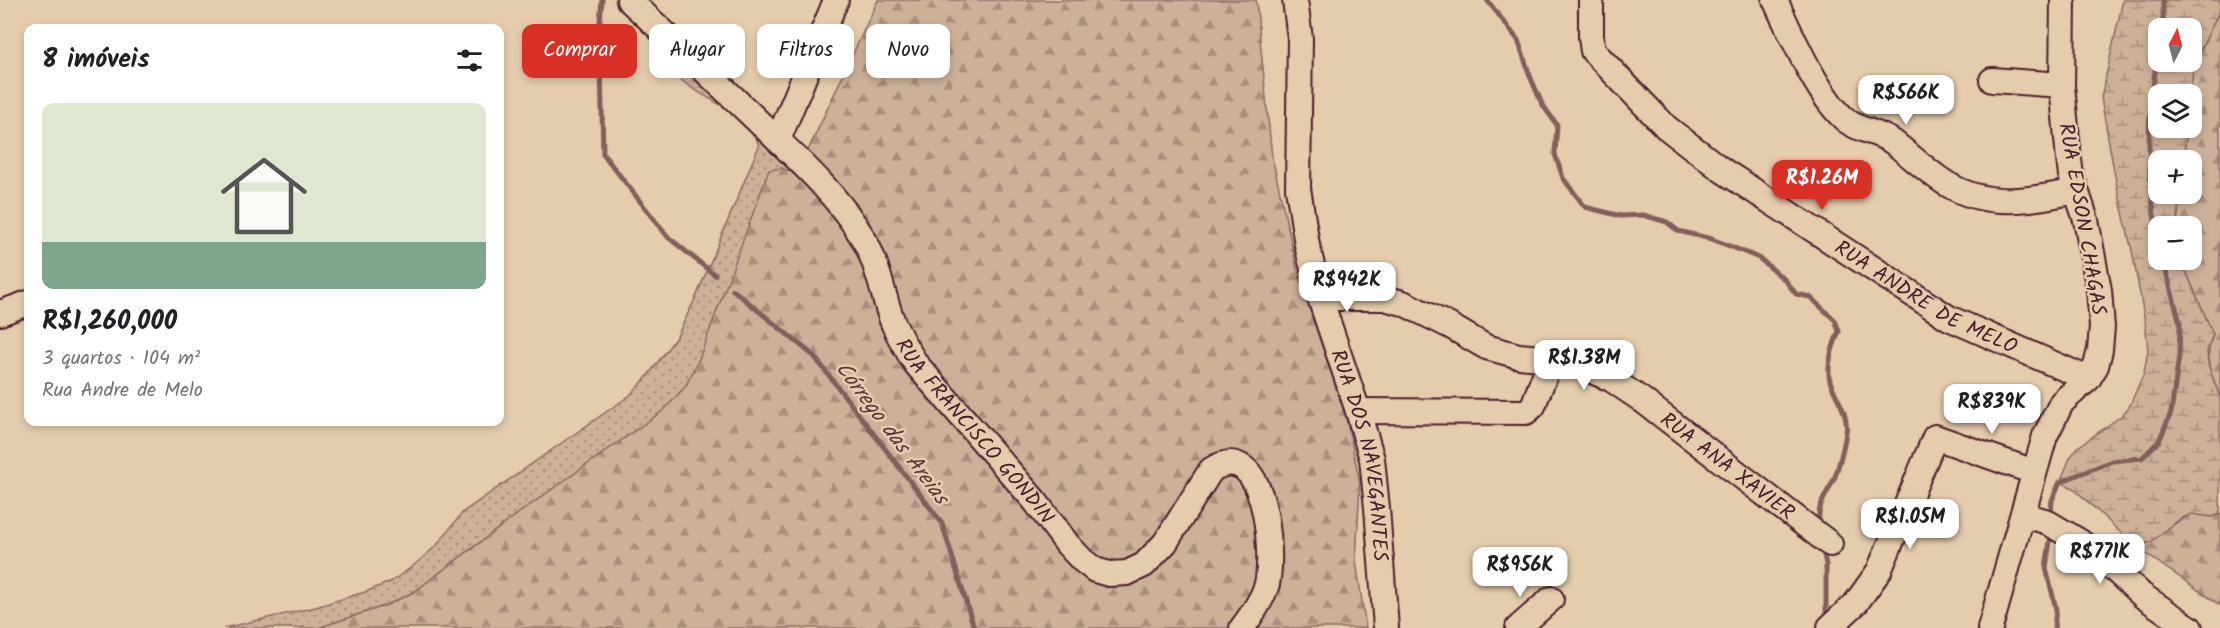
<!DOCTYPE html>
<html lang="pt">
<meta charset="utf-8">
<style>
:root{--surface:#fff;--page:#f6f6f6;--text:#202124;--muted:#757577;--accent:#d93025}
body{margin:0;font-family:Kalam,sans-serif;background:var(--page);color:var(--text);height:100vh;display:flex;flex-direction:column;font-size:22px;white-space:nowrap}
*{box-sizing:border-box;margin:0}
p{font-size:20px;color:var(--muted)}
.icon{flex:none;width:33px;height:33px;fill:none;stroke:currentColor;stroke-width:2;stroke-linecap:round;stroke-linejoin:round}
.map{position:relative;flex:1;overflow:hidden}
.drawer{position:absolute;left:24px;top:24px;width:480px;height:402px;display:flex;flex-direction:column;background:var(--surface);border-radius:12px;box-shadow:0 3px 9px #0003}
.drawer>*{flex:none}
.guide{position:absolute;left:522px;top:24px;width:570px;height:54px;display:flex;gap:12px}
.needle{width:39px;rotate:6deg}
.tools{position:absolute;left:2148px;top:18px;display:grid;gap:12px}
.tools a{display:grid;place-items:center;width:54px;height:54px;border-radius:12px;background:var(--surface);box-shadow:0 3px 9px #0003;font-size:30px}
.price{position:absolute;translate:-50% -51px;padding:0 14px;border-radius:12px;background:#fff;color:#222;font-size:20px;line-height:39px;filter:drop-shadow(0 2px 3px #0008)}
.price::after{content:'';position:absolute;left:50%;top:36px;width:18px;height:14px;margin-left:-9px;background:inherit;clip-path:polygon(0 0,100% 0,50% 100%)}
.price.active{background:var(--accent);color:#fff}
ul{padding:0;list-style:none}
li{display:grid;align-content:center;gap:12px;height:318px;padding:0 18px}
li span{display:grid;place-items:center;height:186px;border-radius:12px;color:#555}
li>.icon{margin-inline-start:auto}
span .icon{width:108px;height:108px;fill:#fffc;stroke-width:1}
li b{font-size:26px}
h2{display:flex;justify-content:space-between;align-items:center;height:72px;padding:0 18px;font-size:26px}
.tag{padding:0 21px;border-radius:12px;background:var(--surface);box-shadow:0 3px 9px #0003;font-size:21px;line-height:54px}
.tag.active{background:var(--accent);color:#fff}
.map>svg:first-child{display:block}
.grass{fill:url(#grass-dots);stroke:#8b6862;stroke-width:1.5}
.forest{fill:url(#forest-firs);stroke:#8b6862;stroke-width:1.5}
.wetland{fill:url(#wetland-marsh);stroke:#8b6862;stroke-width:1.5;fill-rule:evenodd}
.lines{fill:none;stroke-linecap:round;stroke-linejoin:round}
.stream{stroke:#825e5a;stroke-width:5}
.minor-casing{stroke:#4a1f2b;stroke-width:28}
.minor{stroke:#e5ccad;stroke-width:24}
.labels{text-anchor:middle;stroke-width:5;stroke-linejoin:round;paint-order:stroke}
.street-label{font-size:21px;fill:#4a1f2b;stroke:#e5ccad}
.water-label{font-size:22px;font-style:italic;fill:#5d343b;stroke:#e5ccad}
</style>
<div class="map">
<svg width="2220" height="628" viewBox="0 0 2220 628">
<defs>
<pattern id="grass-dots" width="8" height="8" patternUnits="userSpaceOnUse" patternTransform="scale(1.5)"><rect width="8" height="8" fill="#ccb098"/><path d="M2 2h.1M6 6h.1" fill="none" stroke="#a88f7c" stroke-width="1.8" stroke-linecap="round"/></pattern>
<pattern id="forest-firs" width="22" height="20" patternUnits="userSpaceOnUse" patternTransform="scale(1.5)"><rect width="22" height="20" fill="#ccb098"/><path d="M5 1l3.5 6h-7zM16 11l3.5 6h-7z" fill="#a88f7c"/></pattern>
<pattern id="wetland-marsh" width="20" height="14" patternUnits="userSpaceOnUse" patternTransform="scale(1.5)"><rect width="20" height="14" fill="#ccb098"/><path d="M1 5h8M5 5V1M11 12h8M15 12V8" fill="none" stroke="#a88f7c"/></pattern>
</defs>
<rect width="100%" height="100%" fill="#e5ccad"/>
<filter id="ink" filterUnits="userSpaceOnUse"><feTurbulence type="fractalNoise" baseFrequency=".0167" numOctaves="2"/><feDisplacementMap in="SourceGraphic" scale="12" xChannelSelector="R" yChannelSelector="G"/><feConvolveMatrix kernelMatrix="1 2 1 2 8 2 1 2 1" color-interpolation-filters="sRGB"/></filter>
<g filter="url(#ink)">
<path class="grass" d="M615 0H624L809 182 781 168 721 301 698 362 685 387 664 410 523 510 414 592 387 605 318 628H224L316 607 365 592 390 582 412 567 436 546 463 512 629 396 647 377 677 336 696 297 759 146C751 111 701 100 679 78V69Z"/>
<path class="forest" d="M878 0H1256L1272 157 1298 273 1346 417 1360 483 1356 561 1366 628H318L387 605 414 592 523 510 664 410 685 387 698 362 769 170 781 168 797 174Z
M2220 9V398C2211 371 2203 363 2213 334L2181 260H2192V226H2177L2180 194H2192V160H2183L2187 128H2192L2190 94 2194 64Z
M2192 514 2212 517 2220 514V605L2136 547C2159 538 2171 523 2192 514Z"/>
<path class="wetland" d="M2123 0H2220V9L2194 64 2190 94H2158V128H2187L2183 160H2158V194H2180L2176 226H2158V260H2181L2213 334 2207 351 2208 364 2220 398V514L2212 517 2192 514 2180 519 2151 542 2136 547 2073 488 2060 482 2070 458 2078 447 2121 416 2129 407 2144 373 2148 350 2145 321 2132 251 2116 182 2101 98ZM2158 28H2192V62H2158Z"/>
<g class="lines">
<path class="stream" d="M602 0 600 21 603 154 668 237 715 275
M1487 0 1518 40 1530 76 1542 104 1557 125 1555 154 1563 178 1585 207 1621 216 1643 215 1667 222 1678 231 1712 239 1759 258 1785 280 1796 294 1810 297 1835 320 1839 331C1833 346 1826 365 1830 381 1836 399 1849 412 1846 433 1844 446 1840 461 1836 474 1830 491 1814 507 1820 525
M2163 0V28
M2158 55C2146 116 2146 177 2158 237
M733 290 814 356 942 523 974 628
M2051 513 2052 500 2060 482 2112 461 2142 458 2159 441 2171 413 2179 356 2180 323 2163 260
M2050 541 2046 568 2056 609 2054 628
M1823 549 1826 565V620"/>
<defs>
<g id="minor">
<path id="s1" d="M629 0C675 43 721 85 766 129 801 162 839 197 863 238 878 263 882 293 892 320 898 336 907 350 916 364L1035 501 1068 545 1082 560 1095 570 1109 574 1127 573 1144 565 1165 543 1211 470C1266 434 1274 553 1267 584 1263 598 1251 616 1242 628"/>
<path id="s2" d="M1295 0 1300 39 1298 188 1307 245 1320 298 1358 411 1372 459 1377 508 1386 628"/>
<path id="s3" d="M1591 0V37L1593 51 1666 127 1722 170 1949 318 2088 379"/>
<path d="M1775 0C1791 34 1819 99 1847 121 1860 131 1879 132 1893 142 1911 156 1928 172 1947 184 1988 209 2032 200 2076 191"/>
<path d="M1992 80 2062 85"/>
<path d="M778 140 836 0"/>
<path id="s4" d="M1320 298H1384L1403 303 1450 326 1486 347 1519 356 1551 359 1578 365 1611 379 1642 400 1830 544"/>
<path d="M0 313 28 303"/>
<path d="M1358 411 1526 412 1533 406 1551 359"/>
<path d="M2023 515 2045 521 2079 541 2106 562 2143 596 2190 628"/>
<path d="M1830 627 1856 603 1879 571 1935 437 2034 472"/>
<path d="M1518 628 1551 599"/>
<path d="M1990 628 2045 436 2062 402 2088 379 2096 366 2100 350 2102 327 2099 290 2086 220 2071 175 2069 160 2062 85 2063 0"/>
</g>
</defs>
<use href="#minor" class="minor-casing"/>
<use href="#minor" class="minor"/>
</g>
</g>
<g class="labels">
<g class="street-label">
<text transform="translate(2083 219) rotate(80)" y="7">RUA EDSON CHAGAS</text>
<text dy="7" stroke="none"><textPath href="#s3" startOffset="468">RUA ANDRE DE MELO</textPath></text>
<text dy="7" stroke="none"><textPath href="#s1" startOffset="561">RUA FRANCISCO GONDIN</textPath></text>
<text dy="7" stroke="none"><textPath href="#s2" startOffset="464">RUA DOS NAVEGANTES</textPath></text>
<text dy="7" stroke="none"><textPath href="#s4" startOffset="453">RUA ANA XAVIER</textPath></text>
</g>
<g class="water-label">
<text transform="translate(893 432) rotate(53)" y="8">Córrego das Areias</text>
</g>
</g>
</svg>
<div class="tools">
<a><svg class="needle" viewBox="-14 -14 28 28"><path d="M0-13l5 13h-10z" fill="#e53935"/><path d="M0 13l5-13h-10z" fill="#757577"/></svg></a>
<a><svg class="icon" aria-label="layers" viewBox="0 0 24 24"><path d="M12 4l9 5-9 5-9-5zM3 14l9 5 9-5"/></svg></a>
<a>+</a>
<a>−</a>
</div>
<b class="price" style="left:1906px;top:126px">R$566K</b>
<b class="price active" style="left:1822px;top:211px">R$1.26M</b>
<b class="price" style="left:1347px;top:313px">R$942K</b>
<b class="price" style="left:1584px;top:391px">R$1.38M</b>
<b class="price" style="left:1992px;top:435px">R$839K</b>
<b class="price" style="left:1910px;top:550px">R$1.05M</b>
<b class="price" style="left:2100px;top:585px">R$771K</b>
<b class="price" style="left:1520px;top:598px">R$956K</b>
<div class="guide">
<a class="tag active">Comprar</a>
<a class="tag">Alugar</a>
<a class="tag">Filtros</a>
<a class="tag">Novo</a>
</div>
<section class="drawer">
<h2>8 imóveis<svg class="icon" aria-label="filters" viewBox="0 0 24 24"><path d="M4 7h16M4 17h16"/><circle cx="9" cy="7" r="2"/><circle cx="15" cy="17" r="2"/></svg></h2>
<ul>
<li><span style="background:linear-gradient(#dfe7d0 75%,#7fa58c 0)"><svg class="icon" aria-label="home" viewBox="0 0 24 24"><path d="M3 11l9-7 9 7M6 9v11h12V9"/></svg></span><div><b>R$1,260,000</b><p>3 quartos · 104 m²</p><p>Rua Andre de Melo</p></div></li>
</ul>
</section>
</div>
